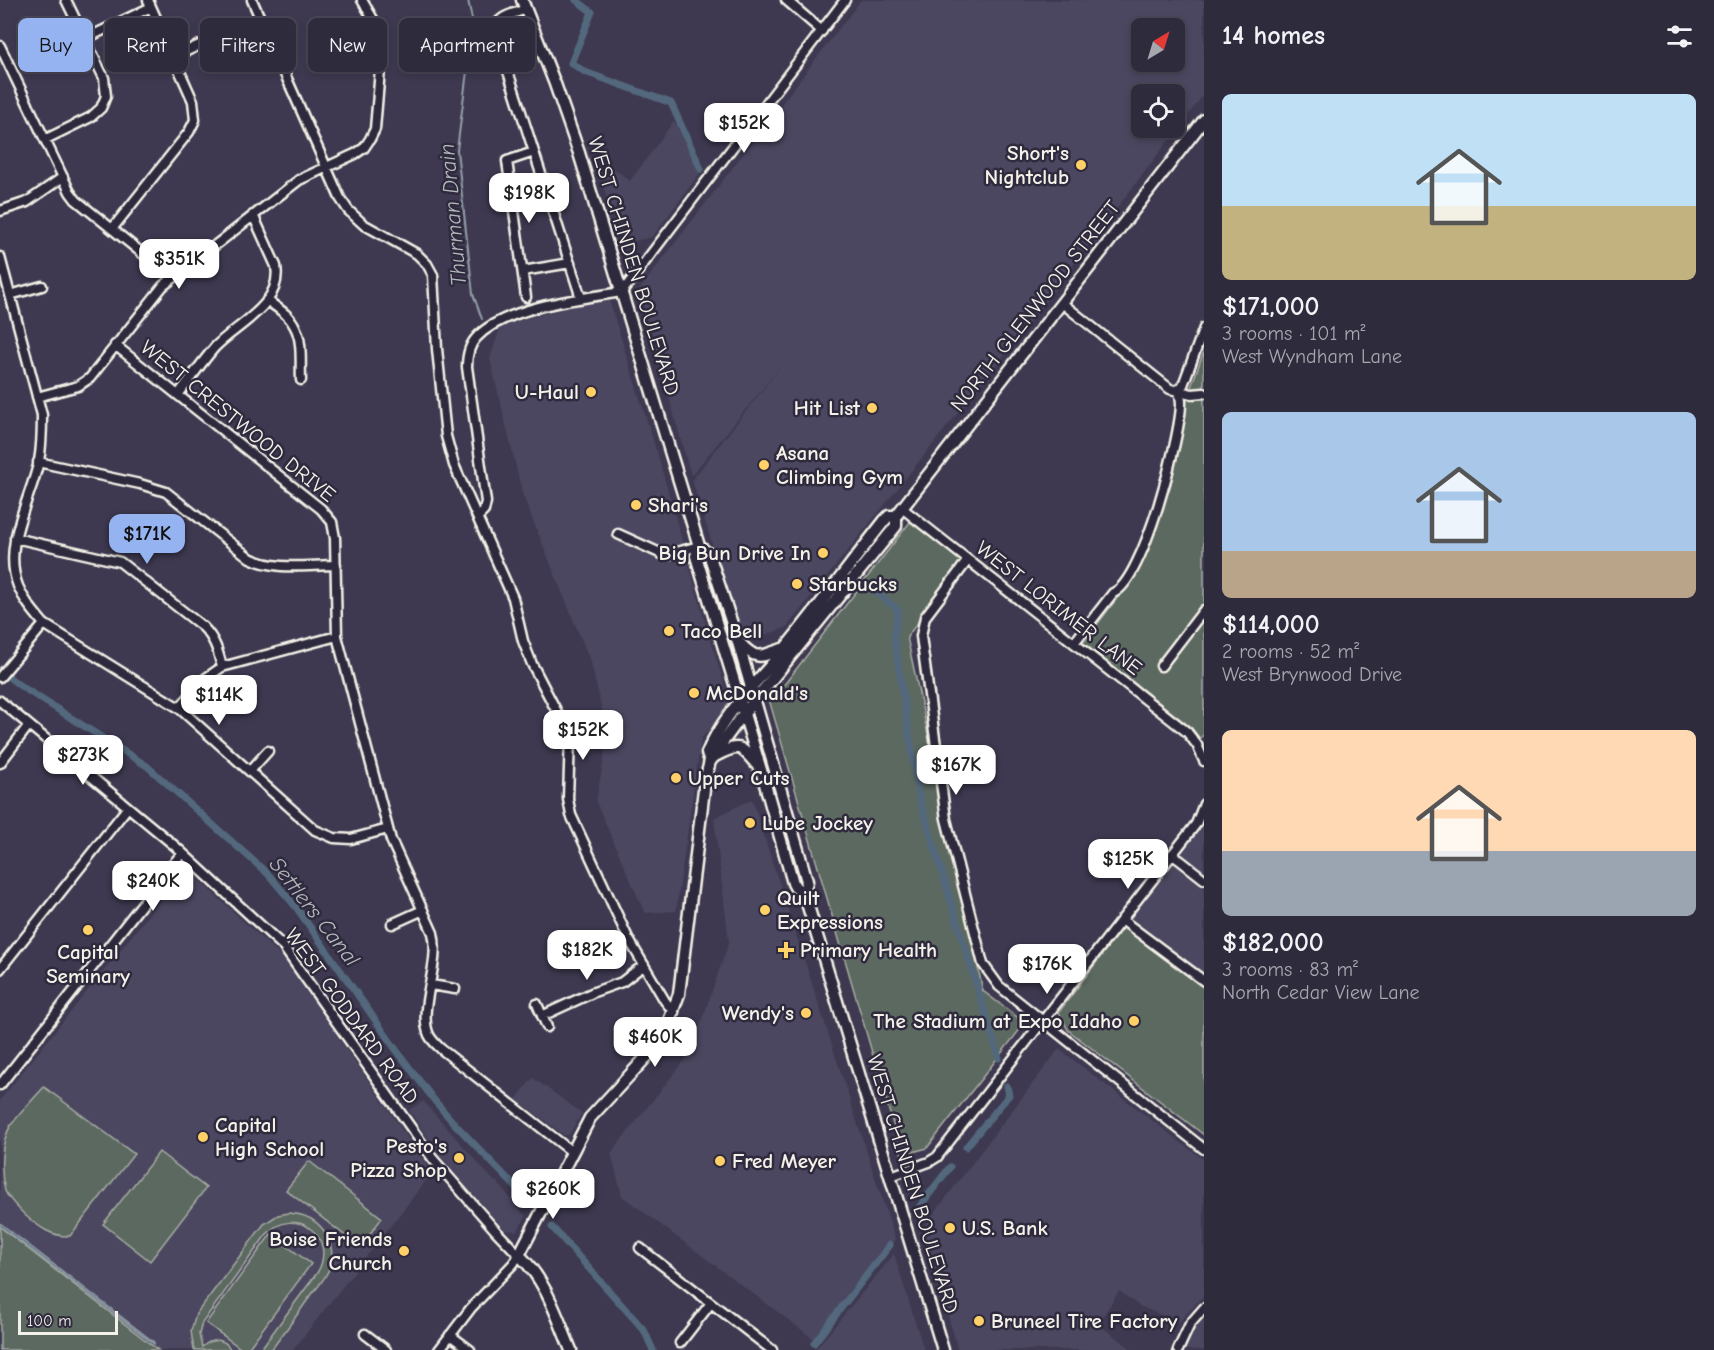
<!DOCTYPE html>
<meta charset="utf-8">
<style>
:root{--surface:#2e2b3c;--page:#3a3747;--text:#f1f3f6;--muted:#a7a7af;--line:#494756;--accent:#95b2f1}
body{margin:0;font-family:"Comic Neue",sans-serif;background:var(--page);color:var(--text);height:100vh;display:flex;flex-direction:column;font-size:22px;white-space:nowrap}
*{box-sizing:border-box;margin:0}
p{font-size:20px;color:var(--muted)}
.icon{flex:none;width:33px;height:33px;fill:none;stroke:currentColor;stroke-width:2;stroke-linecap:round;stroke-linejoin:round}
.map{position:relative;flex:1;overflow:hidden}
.side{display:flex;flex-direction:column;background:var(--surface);width:510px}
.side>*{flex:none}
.hud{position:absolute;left:18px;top:18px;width:570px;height:54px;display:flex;gap:12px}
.needle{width:39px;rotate:38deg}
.tools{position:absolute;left:1131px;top:18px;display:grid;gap:12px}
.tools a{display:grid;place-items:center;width:54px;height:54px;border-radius:9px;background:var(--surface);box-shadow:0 3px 9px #0003,0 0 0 2px var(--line);font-size:30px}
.scale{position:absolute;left:18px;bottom:15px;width:100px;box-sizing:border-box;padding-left:6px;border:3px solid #f4f1e8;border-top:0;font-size:16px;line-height:21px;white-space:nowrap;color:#f4f1e8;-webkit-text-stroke:4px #2f2a3d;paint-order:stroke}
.price{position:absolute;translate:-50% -51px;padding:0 14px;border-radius:12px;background:#fff;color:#222;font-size:20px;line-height:39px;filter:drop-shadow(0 2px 3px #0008)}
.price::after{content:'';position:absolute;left:50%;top:36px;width:18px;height:14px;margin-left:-9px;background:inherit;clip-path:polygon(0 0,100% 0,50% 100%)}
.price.on{background:var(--accent);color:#111}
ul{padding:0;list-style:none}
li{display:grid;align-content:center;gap:12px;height:318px;padding:0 18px}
li span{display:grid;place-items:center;height:186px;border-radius:9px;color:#555}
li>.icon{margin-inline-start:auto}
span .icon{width:108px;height:108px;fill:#fffc;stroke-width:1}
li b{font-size:26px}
h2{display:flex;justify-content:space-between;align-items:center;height:72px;padding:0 18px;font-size:26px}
.tag{padding:0 21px;border-radius:9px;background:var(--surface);box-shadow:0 3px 9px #0003,0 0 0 2px var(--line);font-size:21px;line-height:54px}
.tag.on{background:var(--accent);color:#111}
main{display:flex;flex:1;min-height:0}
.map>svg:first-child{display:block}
.built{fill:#4b4760;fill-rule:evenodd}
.green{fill:#5b6960;stroke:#a8ada4;stroke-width:1.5}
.water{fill:#52687d;stroke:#939fa8;stroke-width:1.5}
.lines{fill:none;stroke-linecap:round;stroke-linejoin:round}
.stream{stroke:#939fa8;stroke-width:2}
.canal{stroke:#52687d;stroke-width:7}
.minor-casing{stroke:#f4f1e8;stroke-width:13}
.major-casing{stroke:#f4f1e8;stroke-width:15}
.minor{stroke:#2f2a3d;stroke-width:8}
.major{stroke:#2f2a3d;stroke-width:10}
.poi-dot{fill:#ffd166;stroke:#2f2a3d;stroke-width:2}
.labels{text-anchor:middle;stroke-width:5;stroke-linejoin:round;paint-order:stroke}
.poi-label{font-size:21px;font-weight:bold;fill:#f4f1e8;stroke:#2f2a3d;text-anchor:start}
.street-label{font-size:21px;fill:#f4f1e8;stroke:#2f2a3d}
.water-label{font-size:22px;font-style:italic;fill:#b3babd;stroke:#2f2a3d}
</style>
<main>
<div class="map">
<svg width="1204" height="1350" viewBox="0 0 1204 1350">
<rect width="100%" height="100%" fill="#3e3950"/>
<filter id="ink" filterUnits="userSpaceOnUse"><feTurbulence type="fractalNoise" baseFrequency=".0167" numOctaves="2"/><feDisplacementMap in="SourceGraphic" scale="12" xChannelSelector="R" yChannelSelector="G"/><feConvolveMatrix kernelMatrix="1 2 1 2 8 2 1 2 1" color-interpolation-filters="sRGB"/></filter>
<g filter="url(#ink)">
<path class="built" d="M861 0H1204V94L1009 349 786 628 758 637 739 629 692 480 785 361 691 476 639 290ZM1142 28H1174V62H1142ZM1142 94H1174V128H1142Z
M674 121 704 168 652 237 621 244 593 152 630 181Z
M608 297 658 456 708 632 729 700 730 705 701 739 676 911 645 913 596 802 608 735 591 663 523 496 490 359 501 325Z
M752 799 895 1239 814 1339 622 1196 611 1153 691 1052 729 942 714 818Z
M1204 820V978L1127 921Z
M186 868 283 958 432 1173 293 1350H158L0 1227V1100Z
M1059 1049 1204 1160V1295L1179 1322 1139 1306 1119 1291 1098 1324 1133 1350H958L923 1228Z
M533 1078 582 1113 569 1135H564L516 1099Z
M423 1101 495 1182H497L526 1217 517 1231 505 1230 443 1160 409 1110Z
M894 1254 924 1350H815Z
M1204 1314V1350H1184L1188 1337Z"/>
<path class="green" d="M1204 351V734L1200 739 1192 728 1083 643 1128 584 1149 546 1171 484 1188 395Z
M910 522 963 562 907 637 983 991 1025 1023 927 1148 902 1155 770 703Z
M1126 923 1204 980V1135L1068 1030 1059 1012Z
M44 1087 134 1154 70 1236C52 1237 39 1227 26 1216 19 1209 9 1200 5 1191 0 1171 0 1143 11 1125 21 1112 33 1099 44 1087Z
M159 1152 206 1188 150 1261 103 1224Z
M309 1161 382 1218 360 1247 286 1190Z
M289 1213C303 1214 316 1219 324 1231 331 1242 334 1255 330 1267 326 1278 317 1288 309 1298 297 1315 284 1333 271 1350H260L317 1273C339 1237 294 1203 266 1235L202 1323 199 1334 202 1347C212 1338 224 1337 231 1350H194L191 1331 196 1314 264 1224 278 1215Z
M0 1227 158 1350H0Z
M271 1234 311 1264 247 1350H243L206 1323Z"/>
<path class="water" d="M0 1223 154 1342V1344L0 1226Z"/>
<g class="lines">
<path class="stream" d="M468 0 473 24 457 150 473 294 482 319"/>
<path class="canal" d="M576 0 592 12 571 63 585 72 671 103 701 169
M868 586 898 610 894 638 919 797 999 1058
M0 670 19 685 147 766 268 874 296 907 397 1051 434 1100 452 1121 528 1200
M966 1147 1009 1095 1007 1086
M920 1206 950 1167
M552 1227 636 1321 644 1330 653 1350
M814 1343 890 1245"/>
<defs>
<path id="minor" d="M252 0 340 198 348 210 363 224 417 254 427 264 433 275 437 349 446 436 454 465 513 598 523 641 532 664 570 737 568 799 571 815 628 938 665 1001 674 1012
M786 0 822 31
M526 9C514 14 496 16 495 31L581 298
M85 39 151 7
M0 46 70 192 76 200 173 278
M173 57 260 18
M46 139 91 117 101 108 106 96 104 78 66 0
M0 211 27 202 63 177
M112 229 189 132 195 120 193 101 148 0
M0 257 42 415C42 431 42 445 39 461 30 501 2 545 18 586 24 601 34 612 44 624L179 708 315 830 334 838 351 839 388 829
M523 271 570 263
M10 295 42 286
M526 297 507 161 534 152
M267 300C277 308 290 315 295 327 303 341 300 364 301 380
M1062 303 1170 389 1192 394 1204 393
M115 345 321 509 332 522 335 538 337 636 391 840 433 933C441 965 417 1009 429 1035 432 1041 437 1045 441 1049L572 1152
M178 395C190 379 202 362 215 347 237 324 283 305 276 266L253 215
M37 397 78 386 90 378 163 286 299 180 355 154 364 148 370 139 375 129 381 58 379 39 373 19 362 0
M38 462 140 484 166 492 250 558C276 571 307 565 336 565
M902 508 1187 732 1197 745 1204 761
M478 517 484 511 486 502 467 367C467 356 469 345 477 337 505 307 582 298 622 292L845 0
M618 534 662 554H669L699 546
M15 538 120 562 203 627C215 639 218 651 222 667
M968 560 925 617 921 636 946 819 983 964 999 986 1204 1149
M1074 643 1113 593C1143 582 1181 435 1181 403 1181 399 1180 394 1178 390L1183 385 1204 328
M1161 666 1204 610
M0 677 44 624
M0 701 175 846 282 945 433 1159 496 1231 519 1255 513 1264 471 1308 439 1350
M179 708 206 678 222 667 337 636
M0 763 29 725
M250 771 268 751
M1172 854 1204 879
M1122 920 1204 981
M392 924 423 910
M0 969 128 807
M431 985 455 989
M537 1004 547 1027
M542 1016 594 992 622 982 644 965
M0 1085 182 853
M891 1176 929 1162 937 1157 1196 824 1204 804
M640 1248 772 1350
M365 1334 386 1350
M450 1335 470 1350
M680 1343 711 1303
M1178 1350 1190 1324 1204 1308"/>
<path id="major" d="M522 0 555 84 579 153 699 546 709 554 737 639 807 881 804 893 943 1350
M699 546 696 556 761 770 793 883 795 887 804 893
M739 642C756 661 760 657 782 649
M717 755C740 743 741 746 757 765
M710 761 707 753C724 712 759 681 786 647 820 605 852 562 885 520L889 516H896
M571 1350C557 1317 546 1280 519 1255L590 1118 652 1051 665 1032 679 994 705 781 710 761 716 755 722 743 738 721 896 526V516L1204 120"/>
</defs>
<use href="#minor" class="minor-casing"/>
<use href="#major" class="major-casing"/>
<use href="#minor" class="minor"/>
<use href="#major" class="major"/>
</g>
</g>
<g class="poi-dot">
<circle cx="1081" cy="165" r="6"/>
<circle cx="591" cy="392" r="6"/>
<circle cx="872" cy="408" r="6"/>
<circle cx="764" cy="465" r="6"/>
<circle cx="636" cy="505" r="6"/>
<circle cx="823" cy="553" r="6"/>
<circle cx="797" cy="584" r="6"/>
<circle cx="669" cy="631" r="6"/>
<circle cx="694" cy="693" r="6"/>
<circle cx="676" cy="778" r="6"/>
<circle cx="750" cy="823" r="6"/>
<circle cx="765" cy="910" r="6"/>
<circle cx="88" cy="930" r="6"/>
<path d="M783 941h6v6h6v6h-6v6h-6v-6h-6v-6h6z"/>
<circle cx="806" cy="1013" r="6"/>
<circle cx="1134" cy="1021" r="6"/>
<circle cx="203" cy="1137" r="6"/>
<circle cx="459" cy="1158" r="6"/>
<circle cx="720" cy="1161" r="6"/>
<circle cx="950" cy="1228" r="6"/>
<circle cx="404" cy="1251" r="6"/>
<circle cx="979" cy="1321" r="6"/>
</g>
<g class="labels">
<g class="poi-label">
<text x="1069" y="160" text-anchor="end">Short's<tspan x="1069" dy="24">Nightclub</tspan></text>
<text x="579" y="399" text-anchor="end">U-Haul</text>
<text x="860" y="415" text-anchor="end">Hit List</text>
<text x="776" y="460">Asana<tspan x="776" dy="24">Climbing Gym</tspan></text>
<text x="648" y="512">Shari's</text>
<text x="811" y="560" text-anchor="end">Big Bun Drive In</text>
<text x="809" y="591">Starbucks</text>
<text x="681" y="638">Taco Bell</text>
<text x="706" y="700">McDonald's</text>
<text x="688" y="785">Upper Cuts</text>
<text x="762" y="830">Lube Jockey</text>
<text x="777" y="905">Quilt<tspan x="777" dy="24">Expressions</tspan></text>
<text x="800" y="957">Primary Health</text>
<text x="88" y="959" text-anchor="middle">Capital<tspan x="88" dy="24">Seminary</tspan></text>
<text x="794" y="1020" text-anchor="end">Wendy's</text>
<text x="1122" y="1028" text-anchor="end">The Stadium at Expo Idaho</text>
<text x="215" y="1132">Capital<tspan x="215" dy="24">High School</tspan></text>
<text x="447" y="1153" text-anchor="end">Pesto's<tspan x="447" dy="24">Pizza Shop</tspan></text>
<text x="732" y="1168">Fred Meyer</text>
<text x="962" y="1235">U.S. Bank</text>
<text x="392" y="1246" text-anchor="end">Boise Friends<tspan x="392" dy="24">Church</tspan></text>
<text x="991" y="1328">Bruneel Tire Factory</text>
</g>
<g class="street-label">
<text transform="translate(634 266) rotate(73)" y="7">WEST CHINDEN BOULEVARD</text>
<text transform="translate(1035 306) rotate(-52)" y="7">NORTH GLENWOOD STREET</text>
<text transform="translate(238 421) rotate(39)" y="7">WEST CRESTWOOD DRIVE</text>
<text transform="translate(1059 608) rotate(38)" y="7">WEST LORIMER LANE</text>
<text transform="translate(352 1016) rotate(54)" y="7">WEST GODDARD ROAD</text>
<text transform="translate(913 1184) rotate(73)" y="7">WEST CHINDEN BOULEVARD</text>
</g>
<g class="water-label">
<text transform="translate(452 215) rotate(-95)" y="8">Thurman Drain</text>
<text transform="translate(315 911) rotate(52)" y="8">Settlers Canal</text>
</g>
</g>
</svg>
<div class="tools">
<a><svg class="needle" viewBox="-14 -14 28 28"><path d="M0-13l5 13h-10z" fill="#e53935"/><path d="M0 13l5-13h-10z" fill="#a7a7af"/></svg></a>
<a><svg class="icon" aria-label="locate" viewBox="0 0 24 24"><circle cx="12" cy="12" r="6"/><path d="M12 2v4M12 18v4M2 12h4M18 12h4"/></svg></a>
</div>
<div class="scale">100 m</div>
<b class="price" style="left:744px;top:154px">$152K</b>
<b class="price" style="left:529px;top:224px">$198K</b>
<b class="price" style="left:179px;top:290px">$351K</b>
<b class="price on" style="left:147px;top:565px">$171K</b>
<b class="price" style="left:219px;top:726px">$114K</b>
<b class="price" style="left:583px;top:761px">$152K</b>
<b class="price" style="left:83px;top:786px">$273K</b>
<b class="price" style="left:956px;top:796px">$167K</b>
<b class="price" style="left:1128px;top:890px">$125K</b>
<b class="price" style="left:153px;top:912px">$240K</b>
<b class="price" style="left:587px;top:981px">$182K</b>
<b class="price" style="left:1047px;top:995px">$176K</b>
<b class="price" style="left:655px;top:1068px">$460K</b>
<b class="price" style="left:553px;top:1220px">$260K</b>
<div class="hud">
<a class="tag on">Buy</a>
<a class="tag">Rent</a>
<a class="tag">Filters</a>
<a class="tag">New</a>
<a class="tag">Apartment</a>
</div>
</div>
<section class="side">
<h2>14 homes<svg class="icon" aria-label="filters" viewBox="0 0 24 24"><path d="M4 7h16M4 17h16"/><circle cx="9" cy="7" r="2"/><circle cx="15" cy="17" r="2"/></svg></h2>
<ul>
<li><span style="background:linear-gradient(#bfe0f5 60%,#c2b280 0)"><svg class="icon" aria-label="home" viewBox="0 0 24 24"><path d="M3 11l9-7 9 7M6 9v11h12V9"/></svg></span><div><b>$171,000</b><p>3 rooms · 101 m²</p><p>West Wyndham Lane</p></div></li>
<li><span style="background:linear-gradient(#a9c7e8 75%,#b9a48a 0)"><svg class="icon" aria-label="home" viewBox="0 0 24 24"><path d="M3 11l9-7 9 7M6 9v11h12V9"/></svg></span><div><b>$114,000</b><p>2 rooms · 52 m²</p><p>West Brynwood Drive</p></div></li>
<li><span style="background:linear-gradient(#ffd9b3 65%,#9aa5b1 0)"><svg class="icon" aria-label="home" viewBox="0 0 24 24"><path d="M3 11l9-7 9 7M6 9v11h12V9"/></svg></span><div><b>$182,000</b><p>3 rooms · 83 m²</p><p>North Cedar View Lane</p></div></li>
</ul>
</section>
</main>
